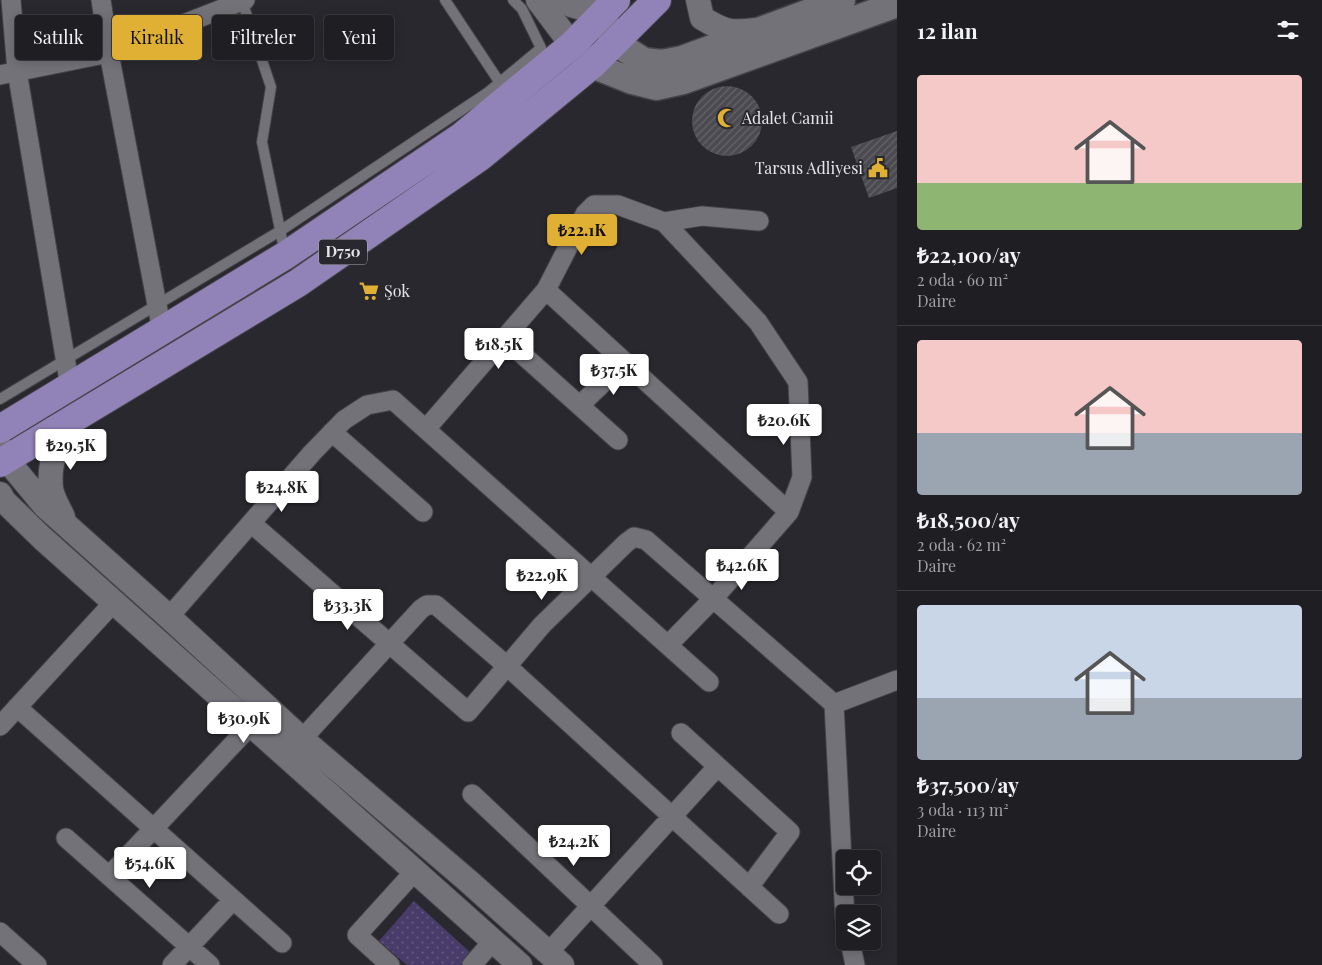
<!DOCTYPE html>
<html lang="tr">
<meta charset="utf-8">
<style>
:root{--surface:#1f1e22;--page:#27272a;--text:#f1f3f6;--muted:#a1a2a5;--line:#3c3c40;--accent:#e0b034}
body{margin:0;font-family:"Playfair Display",serif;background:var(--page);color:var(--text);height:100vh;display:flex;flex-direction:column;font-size:19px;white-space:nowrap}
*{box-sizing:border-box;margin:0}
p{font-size:16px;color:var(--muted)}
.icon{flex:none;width:28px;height:28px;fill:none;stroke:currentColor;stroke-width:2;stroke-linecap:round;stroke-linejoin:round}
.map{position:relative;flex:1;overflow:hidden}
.side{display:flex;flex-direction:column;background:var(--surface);width:425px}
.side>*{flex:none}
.top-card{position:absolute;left:15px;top:15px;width:475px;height:45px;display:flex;gap:10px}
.tools{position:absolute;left:836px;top:850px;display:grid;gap:10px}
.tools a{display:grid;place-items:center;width:45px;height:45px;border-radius:5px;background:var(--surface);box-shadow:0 2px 12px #0003,0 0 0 1px var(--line);font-size:25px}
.price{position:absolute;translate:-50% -42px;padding:0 11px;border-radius:5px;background:#fff;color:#222;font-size:16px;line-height:32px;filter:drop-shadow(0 1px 2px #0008)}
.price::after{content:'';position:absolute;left:50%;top:30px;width:15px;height:11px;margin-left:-8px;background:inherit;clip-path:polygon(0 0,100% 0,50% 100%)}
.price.active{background:var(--accent);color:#111}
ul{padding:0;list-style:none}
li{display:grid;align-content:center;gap:10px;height:265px;padding:0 20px}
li+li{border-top:1px solid var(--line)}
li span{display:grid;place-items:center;height:155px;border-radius:5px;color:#555}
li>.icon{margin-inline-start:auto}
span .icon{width:90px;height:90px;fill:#fffc;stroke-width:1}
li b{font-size:21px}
h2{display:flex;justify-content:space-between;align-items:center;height:60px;padding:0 20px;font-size:21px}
.chip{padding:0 18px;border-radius:5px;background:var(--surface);box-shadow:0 2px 12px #0003,0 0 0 1px var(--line);font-size:18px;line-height:45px}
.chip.active{background:var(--accent);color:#111}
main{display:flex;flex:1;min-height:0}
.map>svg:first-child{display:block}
.park{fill:url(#park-dots)}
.building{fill:url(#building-hatch)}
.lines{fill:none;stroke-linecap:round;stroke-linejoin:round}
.service-casing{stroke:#454449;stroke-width:12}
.minor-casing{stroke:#454449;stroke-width:21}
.tertiary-casing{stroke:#454449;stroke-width:26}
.secondary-casing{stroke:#454449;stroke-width:29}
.trunk-casing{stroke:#454449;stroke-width:30}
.service{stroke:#747279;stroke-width:10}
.minor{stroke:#747279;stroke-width:19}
.tertiary{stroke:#747279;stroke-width:24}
.secondary{stroke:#747279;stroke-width:26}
.trunk{stroke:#9182b8;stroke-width:28}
.labels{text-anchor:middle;stroke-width:4;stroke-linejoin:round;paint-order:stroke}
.shield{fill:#29282e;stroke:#adacb1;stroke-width:1}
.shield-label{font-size:15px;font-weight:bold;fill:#e6e5e9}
.poi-label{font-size:16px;fill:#e6e5e9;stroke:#29282e;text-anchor:start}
</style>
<main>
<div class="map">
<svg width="897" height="965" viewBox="0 0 897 965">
<defs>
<pattern id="park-dots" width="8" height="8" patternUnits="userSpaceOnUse" patternTransform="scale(1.25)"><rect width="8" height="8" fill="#493c6a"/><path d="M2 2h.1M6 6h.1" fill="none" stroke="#63587f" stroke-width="1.8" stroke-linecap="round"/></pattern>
<pattern id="building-hatch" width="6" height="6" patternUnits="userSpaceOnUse" patternTransform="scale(1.25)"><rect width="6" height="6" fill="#4b4a50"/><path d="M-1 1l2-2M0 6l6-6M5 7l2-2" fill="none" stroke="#656469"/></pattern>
</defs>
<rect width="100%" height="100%" fill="#29282e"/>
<path class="park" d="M414 901 474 956 466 965H407L379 941Z"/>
<path class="building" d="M692 121a35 35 0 1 1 70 0a35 35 0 1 1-70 0Z
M897 131V188L869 198 851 147Z"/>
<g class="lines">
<defs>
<path id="service" d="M445 0 500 83
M242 1 271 87 262 142 285 254
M0 399 280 231 487 93 541 48 522 9 513 0"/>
<path id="minor" d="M11 0 17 71 70 387
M101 0 109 53 162 331
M0 75 109 53 245 0
M664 222 758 322 798 382 802 477 789 512 713 599 668 645
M546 290 789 512
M504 338 618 440
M580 405 625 362
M426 429 546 290 585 214 594 205H618L664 222 702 216 759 221
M332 432 423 512
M251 523 468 712 542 625 626 543 634 537 646 540 834 704 845 919
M169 617 312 453 344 420 367 405 393 400 709 682
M834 704 897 680
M17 707 282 943
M0 726 114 602
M681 733 790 832 749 887
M302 739 421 609 427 605H436L507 666 779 914
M472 794 653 965
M66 838 210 965
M109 876 251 725
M0 932 37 965
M850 941 855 965
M548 953 717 767
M172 965 233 900
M390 965 357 935 415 871
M472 965 493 941"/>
<path id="tertiary" d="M538 0 572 45
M562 0 571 5 602 14
M698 0 702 18C725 32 730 33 756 30
M0 447 6 459 45 506 169 617 302 739 467 880 562 965
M0 494 4 501 42 538 520 965
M63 517C59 508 52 497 51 488 48 459 59 440 75 418"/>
<path id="secondary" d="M602 14 614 42 644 61 662 63 682 59 842 0
M578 51 592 65 632 81 656 87 683 81 897 4"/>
<path id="trunk" d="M0 429 286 255 462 136 572 45 616 0
M0 463 298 283 480 157 592 65 657 0"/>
</defs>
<use href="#service" class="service-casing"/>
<use href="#minor" class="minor-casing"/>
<use href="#tertiary" class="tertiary-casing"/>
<use href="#secondary" class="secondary-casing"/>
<use href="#trunk" class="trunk-casing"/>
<use href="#service" class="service"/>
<use href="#minor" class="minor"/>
<use href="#tertiary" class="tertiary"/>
<use href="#secondary" class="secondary"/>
<use href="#trunk" class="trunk"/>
</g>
<defs>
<symbol id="mosque-bare" viewBox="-9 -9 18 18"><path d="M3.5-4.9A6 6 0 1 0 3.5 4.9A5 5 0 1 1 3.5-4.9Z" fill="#e0b034" stroke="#29282e" stroke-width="2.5" paint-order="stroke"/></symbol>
<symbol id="civic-bare" viewBox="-9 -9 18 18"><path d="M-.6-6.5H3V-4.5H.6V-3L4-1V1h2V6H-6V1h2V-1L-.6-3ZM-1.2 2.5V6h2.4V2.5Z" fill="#e0b034" stroke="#29282e" stroke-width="2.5" paint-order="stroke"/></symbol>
<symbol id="supermarket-bare" viewBox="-9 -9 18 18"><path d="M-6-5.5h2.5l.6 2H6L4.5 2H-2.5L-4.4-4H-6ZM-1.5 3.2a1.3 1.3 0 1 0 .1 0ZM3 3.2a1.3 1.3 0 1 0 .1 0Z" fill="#e0b034" stroke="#29282e" stroke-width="2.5" paint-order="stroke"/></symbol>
</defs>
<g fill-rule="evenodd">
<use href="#mosque-bare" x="713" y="104" width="28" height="28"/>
<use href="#civic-bare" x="864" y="154" width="28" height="28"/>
<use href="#supermarket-bare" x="355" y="277" width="28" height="28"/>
</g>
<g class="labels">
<rect class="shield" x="319" y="239.5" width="48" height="25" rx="4"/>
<g class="shield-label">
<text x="343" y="257">D750</text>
</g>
<g class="poi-label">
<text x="742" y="124">Adalet Camii</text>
<text x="863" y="174" text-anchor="end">Tarsus Adliyesi</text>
<text x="384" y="297">Şok</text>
</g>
</g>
</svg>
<div class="tools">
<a><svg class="icon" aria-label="locate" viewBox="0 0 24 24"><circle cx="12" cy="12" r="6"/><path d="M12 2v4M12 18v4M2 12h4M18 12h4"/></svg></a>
<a><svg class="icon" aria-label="layers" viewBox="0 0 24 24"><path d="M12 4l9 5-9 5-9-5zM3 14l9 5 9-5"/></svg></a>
</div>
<b class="price active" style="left:582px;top:256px">₺22.1K</b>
<b class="price" style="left:499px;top:370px">₺18.5K</b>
<b class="price" style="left:614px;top:396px">₺37.5K</b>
<b class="price" style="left:784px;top:446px">₺20.6K</b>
<b class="price" style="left:71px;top:471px">₺29.5K</b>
<b class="price" style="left:282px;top:513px">₺24.8K</b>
<b class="price" style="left:742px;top:591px">₺42.6K</b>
<b class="price" style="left:542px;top:601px">₺22.9K</b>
<b class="price" style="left:348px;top:631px">₺33.3K</b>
<b class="price" style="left:244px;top:744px">₺30.9K</b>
<b class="price" style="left:574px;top:867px">₺24.2K</b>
<b class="price" style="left:150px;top:889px">₺54.6K</b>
<div class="top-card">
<a class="chip">Satılık</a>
<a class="chip active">Kiralık</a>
<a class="chip">Filtreler</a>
<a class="chip">Yeni</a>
</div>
</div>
<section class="side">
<h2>12 ilan<svg class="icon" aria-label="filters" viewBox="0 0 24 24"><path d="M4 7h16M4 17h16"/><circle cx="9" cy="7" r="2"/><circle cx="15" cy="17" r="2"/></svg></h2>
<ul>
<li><span style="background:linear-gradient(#f6c9c9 70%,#8fb573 0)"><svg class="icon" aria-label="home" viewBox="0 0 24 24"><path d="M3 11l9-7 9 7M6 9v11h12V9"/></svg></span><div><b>₺22,100/ay</b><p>2 oda · 60 m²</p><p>Daire</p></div></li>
<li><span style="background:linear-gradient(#f6c9c9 60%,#9aa5b1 0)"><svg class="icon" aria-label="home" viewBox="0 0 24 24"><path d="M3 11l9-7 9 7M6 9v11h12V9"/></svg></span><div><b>₺18,500/ay</b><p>2 oda · 62 m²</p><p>Daire</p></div></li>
<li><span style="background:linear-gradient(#c9d6e8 60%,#9aa5b1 0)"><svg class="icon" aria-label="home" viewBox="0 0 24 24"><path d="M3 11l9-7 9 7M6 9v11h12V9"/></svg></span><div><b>₺37,500/ay</b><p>3 oda · 113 m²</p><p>Daire</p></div></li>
</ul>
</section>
</main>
